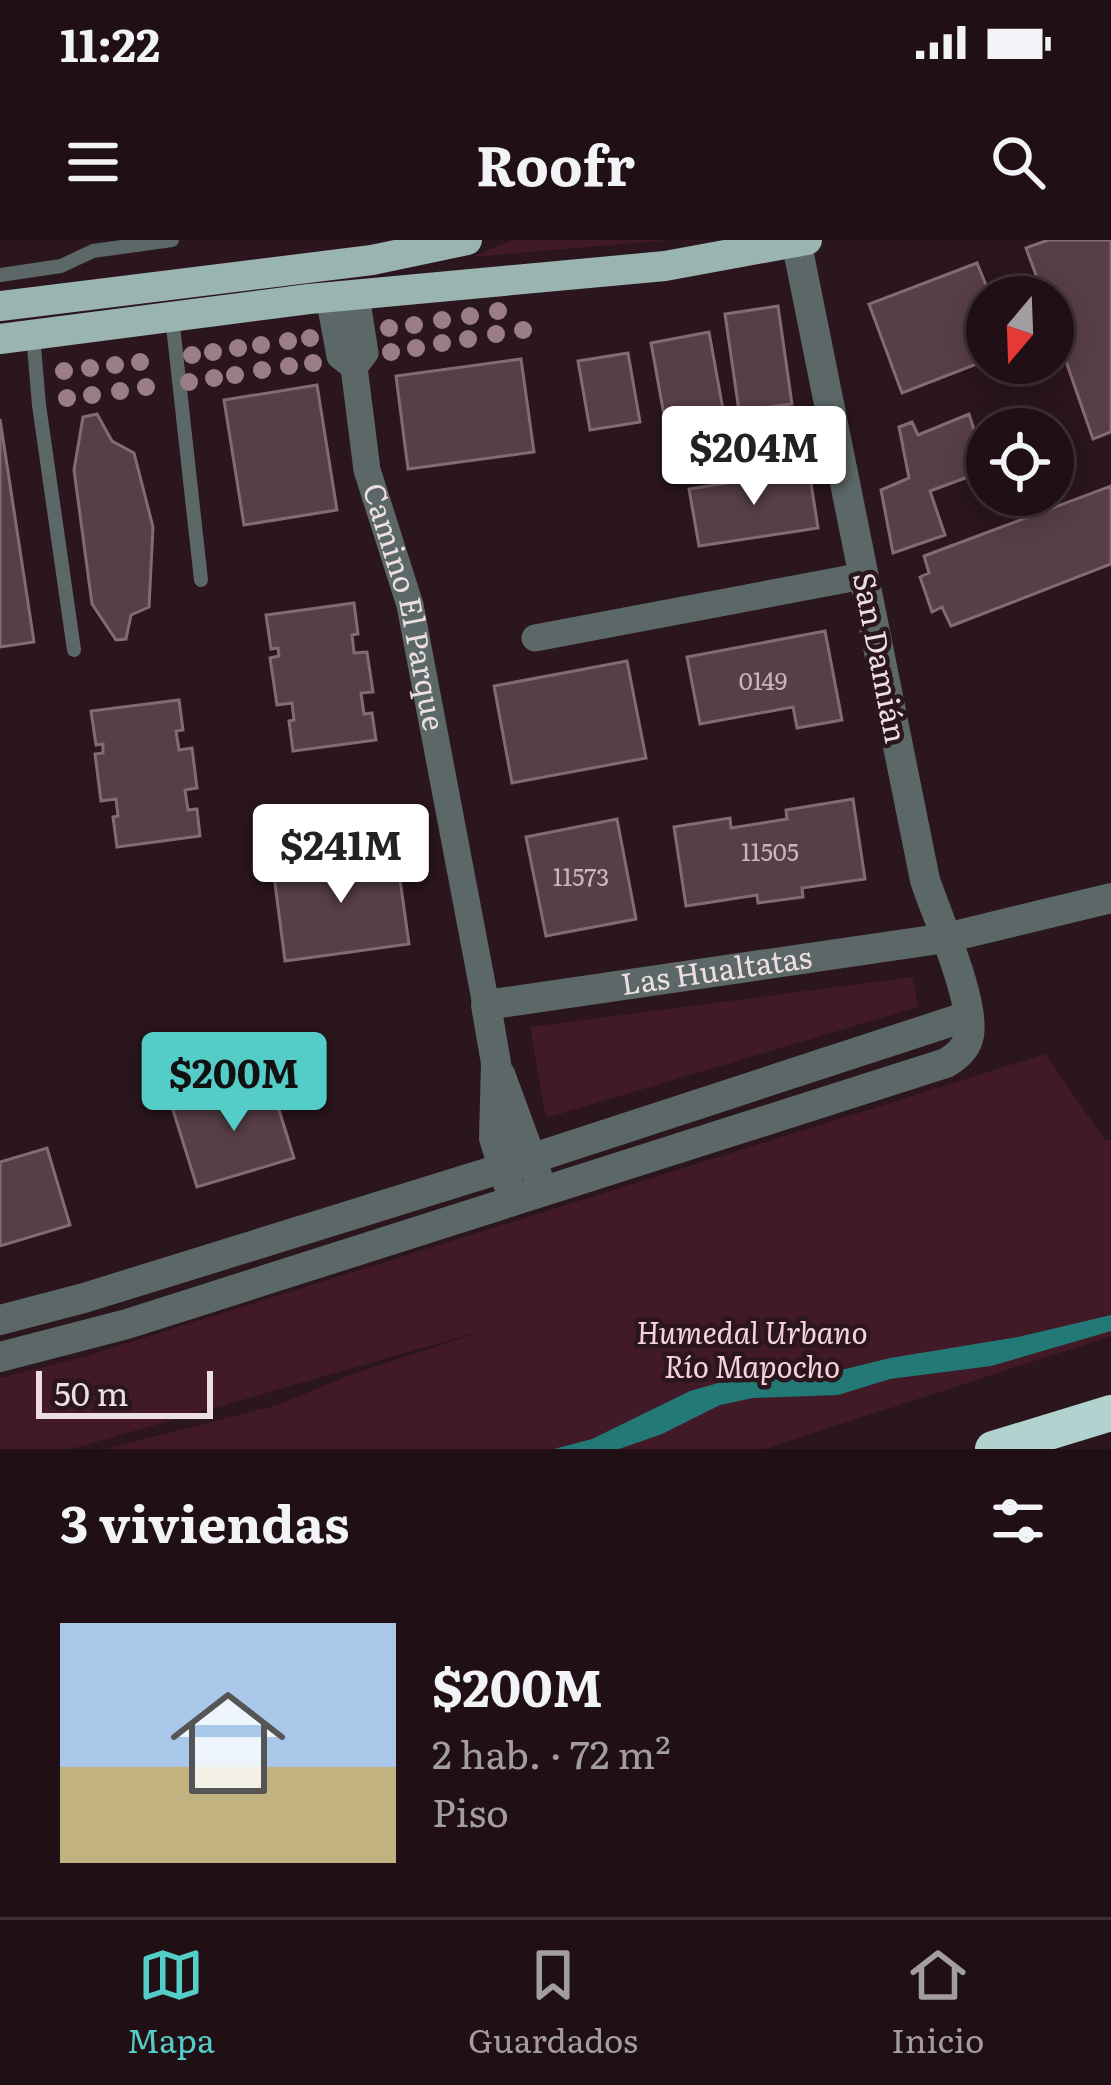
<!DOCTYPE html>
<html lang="es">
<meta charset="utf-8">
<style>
:root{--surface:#201015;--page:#28191e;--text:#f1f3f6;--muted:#a29da0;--line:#3d3034;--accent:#54cdc8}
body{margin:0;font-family:Literata,serif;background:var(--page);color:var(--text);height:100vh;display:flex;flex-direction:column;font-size:45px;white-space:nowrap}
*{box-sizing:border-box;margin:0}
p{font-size:39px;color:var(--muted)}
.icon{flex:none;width:66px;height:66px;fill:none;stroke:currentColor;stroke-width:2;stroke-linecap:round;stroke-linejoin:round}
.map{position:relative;height:1209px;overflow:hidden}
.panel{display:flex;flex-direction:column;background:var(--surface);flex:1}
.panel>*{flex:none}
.needle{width:78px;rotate:199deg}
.buttons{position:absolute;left:966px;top:36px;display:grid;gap:24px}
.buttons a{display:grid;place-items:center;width:108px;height:108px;border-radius:50%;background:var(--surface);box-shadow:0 6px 30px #0003,0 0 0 3px var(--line);font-size:60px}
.scale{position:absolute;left:36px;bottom:30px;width:177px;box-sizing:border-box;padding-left:12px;border:6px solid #eddee2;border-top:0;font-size:33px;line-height:42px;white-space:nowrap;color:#eddee2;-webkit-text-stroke:9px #2a161c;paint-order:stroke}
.price{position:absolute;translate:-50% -102px;padding:0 27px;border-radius:12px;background:#fff;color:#222;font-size:39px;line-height:78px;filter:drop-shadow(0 3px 6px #0008)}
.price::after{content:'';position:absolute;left:50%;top:72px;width:36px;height:27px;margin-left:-18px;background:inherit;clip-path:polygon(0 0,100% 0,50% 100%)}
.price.current{background:var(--accent);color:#111}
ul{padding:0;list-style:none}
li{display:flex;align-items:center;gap:36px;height:300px;padding:0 60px}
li+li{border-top:3px solid var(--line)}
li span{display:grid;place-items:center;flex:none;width:336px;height:240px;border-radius:0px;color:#555}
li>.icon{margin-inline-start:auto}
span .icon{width:144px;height:144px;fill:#fffc;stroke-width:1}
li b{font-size:51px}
h2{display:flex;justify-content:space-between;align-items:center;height:144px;padding:0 60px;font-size:51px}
.status{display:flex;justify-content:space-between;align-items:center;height:84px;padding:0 60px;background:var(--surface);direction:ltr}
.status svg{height:33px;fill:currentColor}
header{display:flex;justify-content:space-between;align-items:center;height:156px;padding:0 60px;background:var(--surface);font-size:54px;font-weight:700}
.menu{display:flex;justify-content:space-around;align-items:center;height:168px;border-top:3px solid var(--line);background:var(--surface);font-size:33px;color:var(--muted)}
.menu a{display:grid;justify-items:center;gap:6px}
.menu .current{color:var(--accent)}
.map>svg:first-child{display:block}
.green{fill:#421a27}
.water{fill:#237976}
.building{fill:#573f46;stroke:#846a71;stroke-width:3}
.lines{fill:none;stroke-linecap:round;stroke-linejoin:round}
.service{stroke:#5b6867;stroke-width:14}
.minor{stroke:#5b6867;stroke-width:27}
.tertiary{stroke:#5b6867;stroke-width:30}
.primary{stroke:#9ab4b2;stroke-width:30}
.motorway{stroke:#b2d2d0;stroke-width:36}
.tree{fill:#9b7d85}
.labels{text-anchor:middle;stroke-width:9;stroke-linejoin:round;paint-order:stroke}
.number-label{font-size:24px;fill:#c8b6bb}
.street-label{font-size:30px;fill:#eddee2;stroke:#2a161c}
.park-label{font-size:30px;font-style:italic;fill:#f7d1db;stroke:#2a161c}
</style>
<div class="status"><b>11:22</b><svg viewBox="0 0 49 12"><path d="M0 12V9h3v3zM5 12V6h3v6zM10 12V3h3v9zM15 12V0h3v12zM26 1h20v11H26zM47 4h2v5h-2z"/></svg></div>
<header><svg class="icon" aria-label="menu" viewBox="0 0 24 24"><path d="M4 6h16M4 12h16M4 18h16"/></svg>Roofr<svg class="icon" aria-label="search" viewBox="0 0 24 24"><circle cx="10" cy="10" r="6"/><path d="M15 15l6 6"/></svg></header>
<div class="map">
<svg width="1111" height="1209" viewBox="0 0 1111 1209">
<rect width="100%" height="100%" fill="#2a161c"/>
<path class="green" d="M513 0H669L471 17Z
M913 737 918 767 546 878 530 787Z
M1045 814 1105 900 1111 899V1096L765 1209H105L278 1165 352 1134 496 1087 71 1209H0V1138L83 1117Z"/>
<path class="water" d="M1111 1075V1091L991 1126 890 1139 838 1155 753 1158 720 1165 662 1194 619 1209H554L592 1199 690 1151 718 1143 829 1133 890 1118 1018 1097Z"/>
<path class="building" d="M1048 0H1111V192L1093 199 1053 84V57H1044L1026 8Z
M977 23 991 57H987V120L902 153 869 64Z
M778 66 792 164 739 171 725 74Z
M709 92 724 175 666 186 651 103Z
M628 113 640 182 590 190 578 121Z
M521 119 534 212 408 229 396 136Z
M317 145 337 270 244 285 224 160Z
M97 174 112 201 134 213 153 287 149 367 131 375 126 399 116 400 92 364 74 230 83 177Z
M969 174 987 230 930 251 945 295 893 313 881 250 909 238 899 187 912 182 918 195Z
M0 179 34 402 0 407Z
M809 230 818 288 699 306 689 249Z
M1111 246V324L951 386 942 367 932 372 920 337 929 333 924 316Z
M354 363 358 394 352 395 354 413 367 412 373 452 361 453 364 474 372 473 376 500 293 511 289 481 294 480 292 463 277 465 270 418 279 416 278 408 271 409 266 375Z
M825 391 842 480 797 488 793 467 700 484 687 417Z
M627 421 646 518 512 543 494 446Z
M179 460 183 490 176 491 179 510 192 508 197 548 185 550 188 570 197 569 200 596 117 607 113 577 118 576 116 559 101 561 95 514 103 513V504L96 505 91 471Z
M853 559 865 639 802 648 803 657 758 663 757 655 686 666 674 587 730 578 731 588 787 579 786 570Z
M617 579 636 679 546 696 526 597Z
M396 611 409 704 285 721 273 628Z
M270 841 294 918 197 947 173 870Z
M47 908 70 985 0 1006V922Z"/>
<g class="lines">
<path class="service" d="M0 35 61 26 93 11 172 0
M172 77 201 340
M33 95 39 165 74 410"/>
<g class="minor">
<path id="s1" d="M329 57 340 116 354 127 367 230 410 365 486 765"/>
<path d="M354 127 365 113 356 55"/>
<path d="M535 398 863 336"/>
</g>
<g class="tertiary">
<path d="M500 834 537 935"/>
<path id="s2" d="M508 943 494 898 496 823 486 765 946 698 1111 658"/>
<path d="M0 1080 84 1058 503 928 968 776"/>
<path d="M0 1117 127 1084 946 823C958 816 967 808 969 795 975 759 937 677 925 640L796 0"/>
</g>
<path class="primary" d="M0 66 372 20 467 0
M0 99 309 59 665 26 807 0"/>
<path class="motorway" d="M993 1209 1111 1173"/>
</g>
<g class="tree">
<circle cx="498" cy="71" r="9"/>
<circle cx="470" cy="76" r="9"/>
<circle cx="442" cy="80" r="9"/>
<circle cx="414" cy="85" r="9"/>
<circle cx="389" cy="88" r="9"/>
<circle cx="523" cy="90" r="9"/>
<circle cx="496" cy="94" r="9"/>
<circle cx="310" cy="98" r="9"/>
<circle cx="468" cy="99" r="9"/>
<circle cx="288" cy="101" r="9"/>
<circle cx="442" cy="103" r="9"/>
<circle cx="261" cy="105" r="9"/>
<circle cx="238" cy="108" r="9"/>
<circle cx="416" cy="108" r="9"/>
<circle cx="213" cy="112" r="9"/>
<circle cx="391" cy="112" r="9"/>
<circle cx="192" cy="115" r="9"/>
<circle cx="140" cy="122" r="9"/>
<circle cx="313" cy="123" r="9"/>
<circle cx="115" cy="125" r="9"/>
<circle cx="289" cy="126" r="9"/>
<circle cx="90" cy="128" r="9"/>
<circle cx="262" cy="130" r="9"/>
<circle cx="64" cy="131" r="9"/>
<circle cx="235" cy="135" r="9"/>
<circle cx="214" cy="138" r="9"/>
<circle cx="189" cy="142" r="9"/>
<circle cx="146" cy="147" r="9"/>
<circle cx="120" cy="151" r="9"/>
<circle cx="92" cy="155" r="9"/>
<circle cx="67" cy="158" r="9"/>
</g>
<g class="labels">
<g class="number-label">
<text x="763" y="450">0149</text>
<text x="770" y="621">11505</text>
<text x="581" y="646">11573</text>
</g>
<g class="street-label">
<text dy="10" stroke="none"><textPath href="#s1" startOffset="324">Camino El Parque</textPath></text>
<text transform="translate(879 418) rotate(79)" y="10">San Damián</text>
<text dy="10" stroke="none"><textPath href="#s2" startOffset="414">Las Hualtatas</textPath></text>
</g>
<g class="park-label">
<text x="752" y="1104">Humedal Urbano<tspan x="752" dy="34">Río Mapocho</tspan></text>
</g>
</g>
</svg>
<div class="buttons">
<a><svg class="needle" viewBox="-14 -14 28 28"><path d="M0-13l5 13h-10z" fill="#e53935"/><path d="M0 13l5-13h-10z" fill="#a29da0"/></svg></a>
<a><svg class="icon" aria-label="locate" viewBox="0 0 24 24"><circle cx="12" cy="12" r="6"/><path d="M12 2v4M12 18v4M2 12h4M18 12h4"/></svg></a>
</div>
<div class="scale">50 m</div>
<b class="price" style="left:754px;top:268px">$204M</b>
<b class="price" style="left:341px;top:666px">$241M</b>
<b class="price current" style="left:234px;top:894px">$200M</b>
</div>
<section class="panel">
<h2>3 viviendas<svg class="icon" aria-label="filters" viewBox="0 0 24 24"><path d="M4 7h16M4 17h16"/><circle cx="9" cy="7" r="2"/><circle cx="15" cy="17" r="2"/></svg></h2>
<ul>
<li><span style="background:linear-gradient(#a9c7e8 60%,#c2b280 0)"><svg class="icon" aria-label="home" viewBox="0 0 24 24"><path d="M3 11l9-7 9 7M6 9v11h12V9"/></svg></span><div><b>$200M</b><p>2 hab. · 72 m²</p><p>Piso</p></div></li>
</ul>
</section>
<nav class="menu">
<a class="current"><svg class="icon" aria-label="map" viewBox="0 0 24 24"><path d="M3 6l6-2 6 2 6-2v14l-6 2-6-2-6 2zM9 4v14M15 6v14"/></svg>Mapa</a>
<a><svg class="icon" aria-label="saved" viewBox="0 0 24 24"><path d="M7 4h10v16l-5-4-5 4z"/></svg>Guardados</a>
<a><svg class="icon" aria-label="home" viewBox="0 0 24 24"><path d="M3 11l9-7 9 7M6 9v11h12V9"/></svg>Inicio</a>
</nav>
